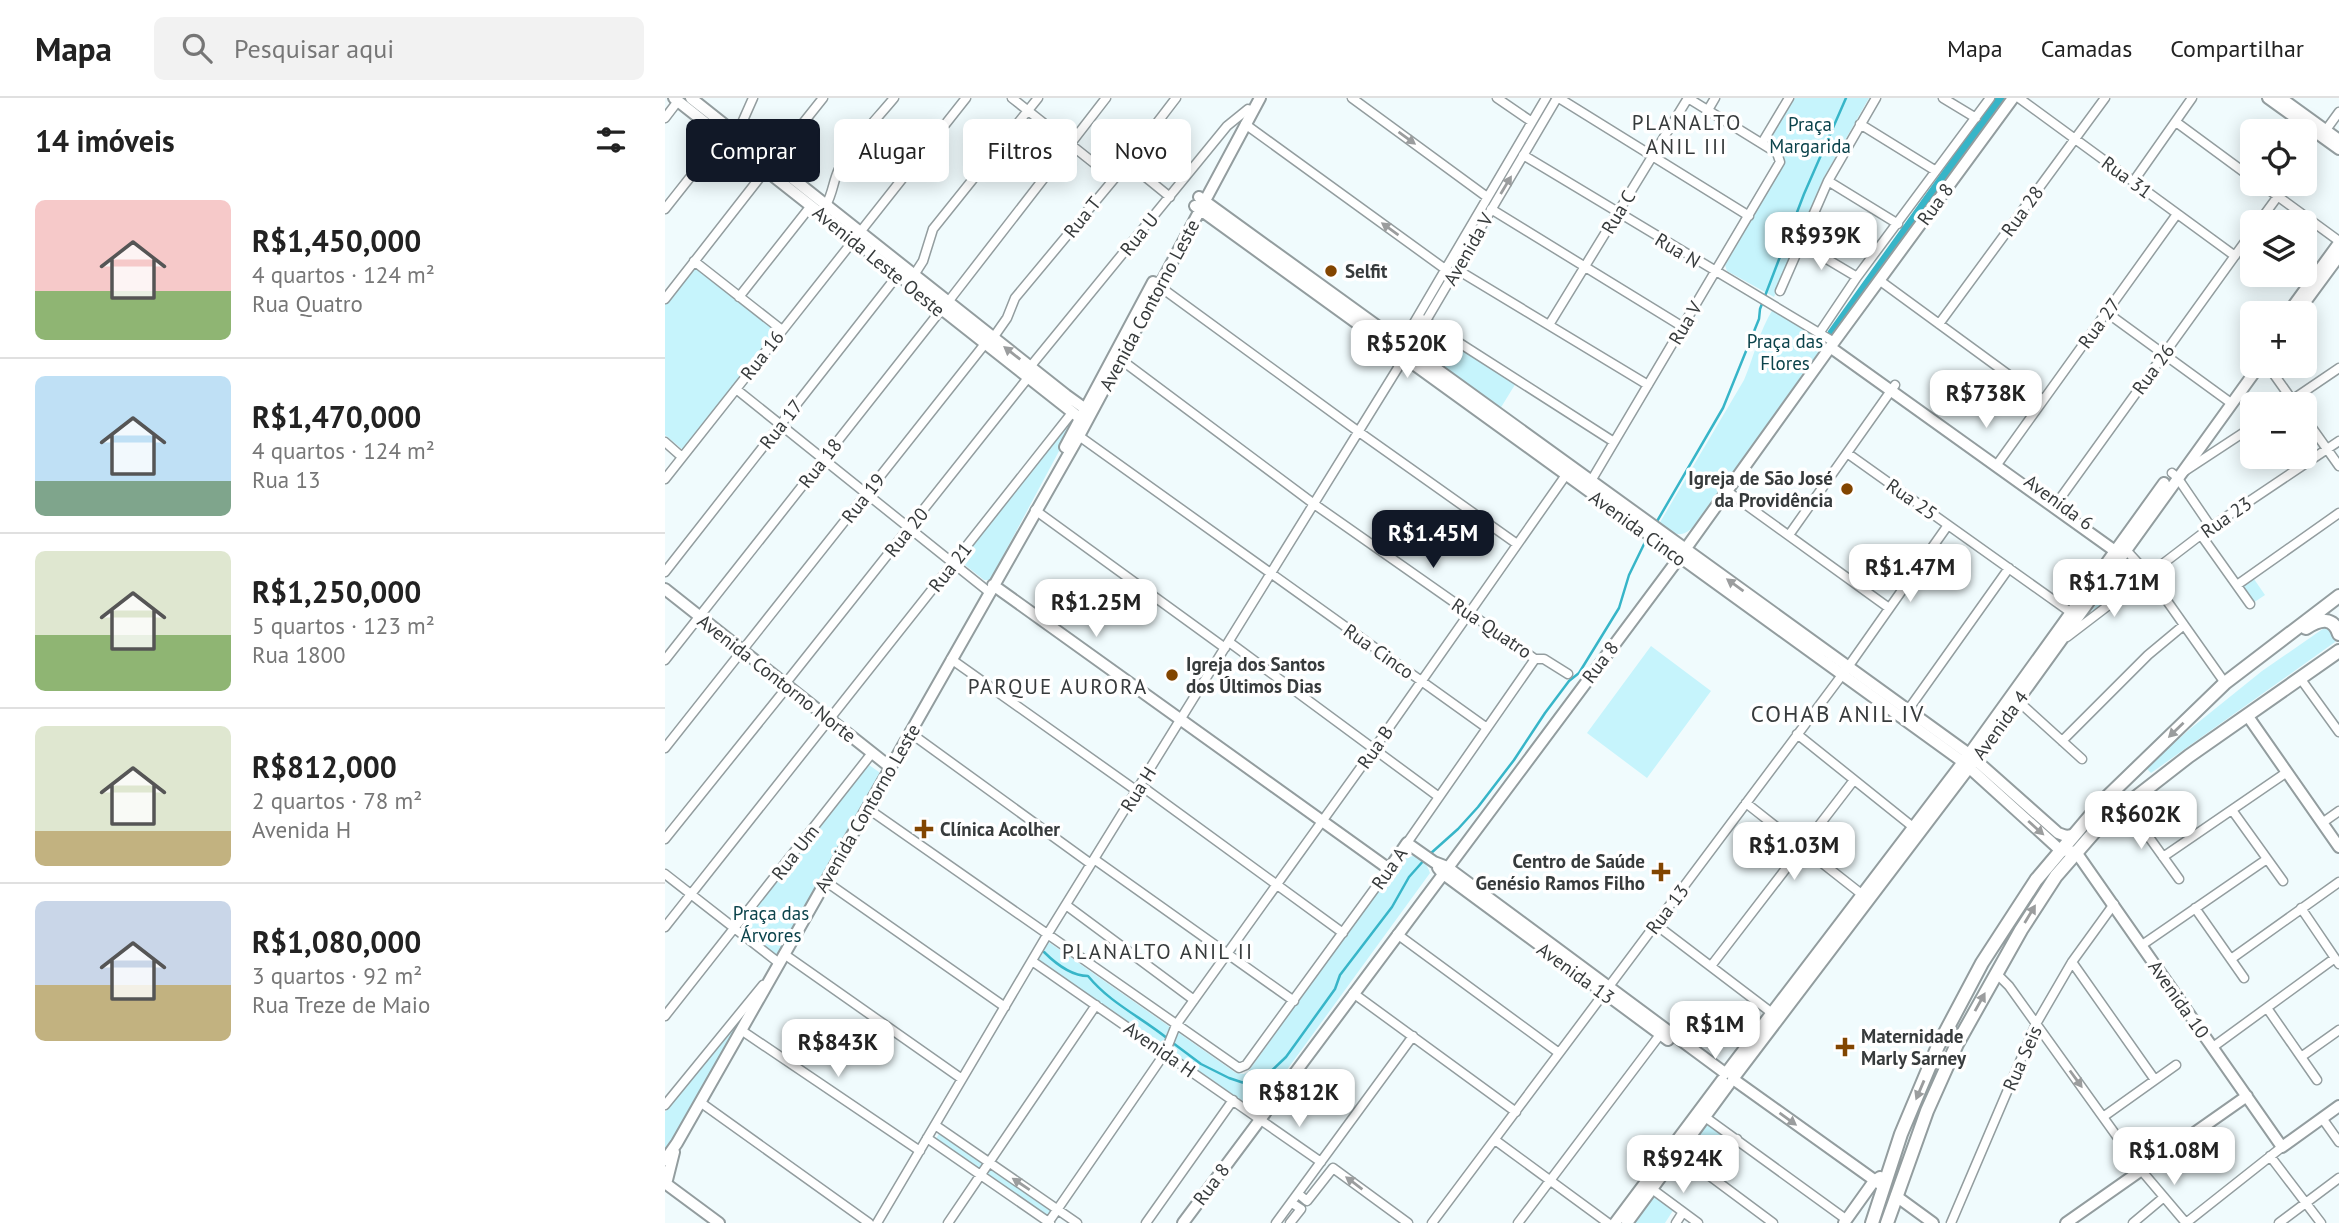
<!DOCTYPE html>
<html lang="pt">
<meta charset="utf-8">
<style>
:root{--surface:#fff;--page:#f2f2f2;--text:#222;--muted:#767676;--line:#e0e0e0;--accent:#111827}
body{margin:0;font-family:"PT Sans",sans-serif;background:var(--page);color:var(--text);height:100vh;display:flex;flex-direction:column;font-size:26px;white-space:nowrap}
*{box-sizing:border-box;margin:0}
p{font-size:23px;color:var(--muted)}
.icon{flex:none;width:38px;height:38px;fill:none;stroke:currentColor;stroke-width:2;stroke-linecap:round;stroke-linejoin:round}
.map{position:relative;flex:1;overflow:hidden}
.panel{display:flex;flex-direction:column;background:var(--surface);width:665px}
.panel>*{flex:none}
.top-card{position:absolute;left:21px;top:21px;width:665px;height:63px;display:flex;gap:14px}
.controls{position:absolute;left:1575px;top:21px;display:grid;gap:14px}
.controls a{display:grid;place-items:center;width:77px;height:77px;border-radius:10px;background:var(--surface);box-shadow:0 4px 18px #0003;font-size:35px}
.price{position:absolute;translate:-50% -60px;padding:0 16px;border-radius:14px;background:#fff;color:#222;font-size:23px;line-height:46px;filter:drop-shadow(0 2px 4px #0008)}
.price::after{content:'';position:absolute;left:50%;top:42px;width:21px;height:16px;margin-left:-10px;background:inherit;clip-path:polygon(0 0,100% 0,50% 100%)}
.price.current{background:var(--accent);color:#fff}
ul{padding:0;list-style:none}
li{display:flex;align-items:center;gap:21px;height:175px;padding:0 35px}
li+li{border-top:2px solid var(--line)}
li span{display:grid;place-items:center;flex:none;width:196px;height:140px;border-radius:10px;color:#555}
li>.icon{margin-inline-start:auto}
span .icon{width:84px;height:84px;fill:#fffc;stroke-width:1}
li b{font-size:30px}
h2{display:flex;justify-content:space-between;align-items:center;height:84px;padding:0 35px;font-size:30px}
.pill{padding:0 24px;border-radius:10px;background:var(--surface);box-shadow:0 4px 18px #0003;font-size:24px;line-height:63px}
.pill.current{background:var(--accent);color:#fff}
header{display:flex;align-items:center;gap:42px;box-sizing:border-box;height:98px;padding:0 35px;background:var(--surface);border-bottom:2px solid var(--line)}
header strong{font-size:33px}
nav{display:flex;gap:38px;margin-inline-start:auto;font-size:24px}
.search{width:490px;height:63px;background:var(--page);display:flex;align-items:center;gap:18px;box-sizing:border-box;padding:0 24px;border-radius:10px;color:var(--muted);font-size:26px}
main{display:flex;flex:1;min-height:0}
.map>svg:first-child{display:block}
.green{fill:#c6f4fc}
.lines{fill:none;stroke-linecap:round;stroke-linejoin:round}
.stream{stroke:#37b5c8;stroke-width:2.5}
.canal{stroke:#37b5c8;stroke-width:9}
.street-casing{stroke:#939d9f;stroke-width:11}
.secondary-casing{stroke:#939d9f;stroke-width:14}
.primary-casing{stroke:#939d9f;stroke-width:16}
.street{stroke:#fff;stroke-width:8}
.secondary{stroke:#fff;stroke-width:10}
.primary{stroke:#fff;stroke-width:12}
.oneway{fill:#9b9d9e}
.poi-dot{fill:#824500;stroke:#fff;stroke-width:2.5}
.labels{text-anchor:middle;stroke-width:7;stroke-linejoin:round;paint-order:stroke}
.park-label{font-size:19px;fill:#0b434b;stroke:#fff}
.street-label{font-size:19px;fill:#373b3c;stroke:#fff}
.poi-label{font-size:19px;font-weight:bold;fill:#373b3c;stroke:#fff;text-anchor:start}
.neighbourhood-label{font-size:21px;letter-spacing:2px;fill:#373b3c;stroke:#fff}
.quarter-label{font-size:23px;letter-spacing:2px;fill:#373b3c;stroke:#fff}
</style>
<header>
<strong>Mapa</strong>
<div class="search"><svg class="icon" aria-label="search" viewBox="0 0 24 24"><circle cx="10" cy="10" r="6"/><path d="M15 15l6 6"/></svg>Pesquisar aqui</div>
<nav><a>Mapa</a><a>Camadas</a><a>Compartilhar</a></nav>
</header>
<main>
<section class="panel">
<h2>14 imóveis<svg class="icon" aria-label="filters" viewBox="0 0 24 24"><path d="M4 7h16M4 17h16"/><circle cx="9" cy="7" r="2"/><circle cx="15" cy="17" r="2"/></svg></h2>
<ul>
<li><span style="background:linear-gradient(#f6c9c9 65%,#8fb573 0)"><svg class="icon" aria-label="home" viewBox="0 0 24 24"><path d="M3 11l9-7 9 7M6 9v11h12V9"/></svg></span><div><b>R$1,450,000</b><p>4 quartos · 124 m²</p><p>Rua Quatro</p></div></li>
<li><span style="background:linear-gradient(#bfe0f5 75%,#7fa58c 0)"><svg class="icon" aria-label="home" viewBox="0 0 24 24"><path d="M3 11l9-7 9 7M6 9v11h12V9"/></svg></span><div><b>R$1,470,000</b><p>4 quartos · 124 m²</p><p>Rua 13</p></div></li>
<li><span style="background:linear-gradient(#dfe7d0 60%,#8fb573 0)"><svg class="icon" aria-label="home" viewBox="0 0 24 24"><path d="M3 11l9-7 9 7M6 9v11h12V9"/></svg></span><div><b>R$1,250,000</b><p>5 quartos · 123 m²</p><p>Rua 1800</p></div></li>
<li><span style="background:linear-gradient(#dfe7d0 75%,#c2b280 0)"><svg class="icon" aria-label="home" viewBox="0 0 24 24"><path d="M3 11l9-7 9 7M6 9v11h12V9"/></svg></span><div><b>R$812,000</b><p>2 quartos · 78 m²</p><p>Avenida H</p></div></li>
<li><span style="background:linear-gradient(#c9d6e8 60%,#c2b280 0)"><svg class="icon" aria-label="home" viewBox="0 0 24 24"><path d="M3 11l9-7 9 7M6 9v11h12V9"/></svg></span><div><b>R$1,080,000</b><p>3 quartos · 92 m²</p><p>Rua Treze de Maio</p></div></li>
</ul>
</section>
<div class="map">
<svg width="1674" height="1125" viewBox="0 0 1674 1125">
<rect width="100%" height="100%" fill="#f0fbfd"/>
<path class="green" d="M1130 0H1204L1158 81 1109 199 1062 173 1060 167 1118 68 1117 56 1104 42Z
M1331 0H1339L1167 237 1164 236Z
M31 167 111 233 18 352 0 337V205Z
M1108 211 1160 245 1028 429C1015 442 1008 435 994 426L1079 282C1089 259 1094 233 1108 211Z
M760 227 851 285 835 311 747 248Z
M403 325 408 327 325 482H319L295 463 346 394Z
M1462 458 1480 475 1416 530Z
M1589 481 1600 497 1588 505 1577 488Z
M1662 528 1672 539 1670 544 1486 675 1481 670 1525 631 1597 573Z
M986 548 1046 593 982 680 922 635Z
M204 667 214 674 215 680 112 859 75 832 76 827Z
M748 758C757 760 762 766 765 775L592 1013 371 861 382 843 571 975 579 976 583 974 734 762Z
M68 929 72 933 0 1054V1014Z
M1044 1024 1069 1042 1045 1074 1021 1056Z
M274 1036 387 1113 382 1120 270 1042Z
M987 1095 1009 1111 1000 1125H965Z"/>
<g class="lines">
<path class="stream" d="M991 425 1058 310 1094 221 1095 211 1139 96 1181 0
M765 756 793 731 813 709 849 662 880 615 904 583 914 575 954 510 964 477 982 440
M379 854C390 865 407 878 423 878 445 905 476 919 503 941
M508 945 536 966 564 980 582 986 598 981 621 959 670 891 675 877 727 809 744 779 760 761"/>
<path class="canal" d="M1167 235 1335 0"/>
<defs>
<path id="street" d="M347 0 449 81
M687 0 822 99
M832 0 867 24
M894 0 1084 118
M1278 0 1311 20
M1354 0 1570 158
M1043 12 1050 0
M0 20 13 3
M1511 24 1587 80
M580 26 780 171
M1195 26 1271 73
M72 36 88 0
M1658 36 1674 14
M1097 45 1124 0
M858 57 1169 244
M107 64 158 0
M462 64 505 99
M1163 83 1233 126
M1468 84 1527 0
M1596 86 1674 143
M161 107C168 95 168 83 174 71 187 45 211 22 229 0
M0 111 57 39
M826 111 1018 229
M1594 124 1613 98
M1135 145 1192 179
M29 163 117 232
M791 171 983 287
M249 177 258 163 268 131 373 0
M1214 182 1378 302
M494 188 694 334 852 446
M1115 193 1163 83 1211 0
M74 199 145 109
M0 201 100 73
M283 204 441 0
M1441 214 1566 305
M757 221 949 344
M1274 226 1440 0
M884 227 1023 0
M1155 234 1192 179 1325 0
M328 240 342 220 350 200 449 81 511 0
M736 247 881 0
M451 258 649 406 870 561H879L903 576
M1603 268 1630 306
M365 269 562 28 583 11 587 13
M71 291 324 494
M1621 306 1674 270
M1640 320 1674 368
M414 338 822 630
M0 344 17 359
M1182 355 1408 516
M1331 368 1512 116
M1520 373 1587 329
M1507 375 1512 379 1546 429
M0 381 301 0
M926 383 1115 64 1112 55 1023 0
M1062 393 1224 510
M1389 409 1587 134
M370 412 560 550
M1124 437 1230 287
M1536 437 1585 506
M1462 453 1483 476 1560 585
M0 474 232 178
M1572 487 1674 415
M1402 539 1546 429 1674 343
M564 544 774 699
M286 561 472 693
M0 562 276 212
M1635 580 1674 634
M120 586 362 281
M1353 603 1417 661
M1243 612 1344 470
M244 634 426 766
M1132 636 1253 733
M1397 643 1483 557 1519 527
M0 650 319 247
M475 687 678 835
M1081 705 1199 798
M1461 707 1514 781
M202 710 574 970 581 967 724 771
M1567 712 1618 783
M1657 725 1674 713
M0 741 123 588
M742 745 870 561
M1498 759 1622 674
M429 761 629 903
M0 776 114 865
M160 783 340 909
M401 807 529 902
M1530 810 1579 880
M1636 810 1674 866
M990 826 1107 915
M0 829 406 316
M732 836 894 955
M1477 847 1602 761
M119 856 297 981
M1566 861 1674 784
M367 863 656 1064
M1407 864 1490 982
M1046 868 1189 682
M1331 875 1344 888 1476 1072 1521 1125
M688 895 851 1014
M1602 910 1652 982
M0 918 207 655
M76 932 255 1053
M1548 949 1670 860
M1636 959 1674 932
M35 1004 204 1125
M0 1007 98 887
M1040 1019 1182 1122
M1438 1019 1511 967
M1657 1020 1674 1044
M270 1027 412 1125
M262 1040 385 1125
M830 1042 943 1125
M1014 1055 1108 1125
M1605 1058 1656 1125
M1045 1078 1072 1041
M987 1091 1033 1125
M636 1098 642 1103 668 1070 743 1125
M212 1125 382 837 739 260 892 0
M283 1125 431 907
M383 1125 500 955 511 927 709 651 903 374
M481 1125 568 1002
M611 1125 748 938
M625 1125 636 1111 630 1107
M767 1125 1183 569 1283 427
M853 1125 997 934
M1011 1125 1018 1114
M1286 1125 1371 926 1407 864 1449 806
M1468 1125 1499 1099
M1521 1125 1617 1049
M1614 1125 1674 1080"/>
<path id="secondary" d="M9 0 421 325
M26 0 401 297 426 315
M1603 0 1674 51
M1616 0 1674 42
M534 99 1304 656 1393 735 1401 738 1408 737
M530 108 1298 664 1395 752 1411 754 1617 1049 1674 1008
M1623 215 1674 145
M1632 215 1674 158
M1165 249 1450 453H1455
M400 349 488 184
M328 487 724 771 742 745 769 764 782 769 1060 975
M0 491 225 669
M1582 617 1674 749
M773 770 777 775 1003 942
M1061 975 1304 656 1499 385
M1068 981 1310 662 1594 268
M1068 981 1219 1089
M0 1062 12 1045 414 338 595 0
M0 1085 54 1125
M1 1086 9 1054
M1231 1098 1268 1125
M518 1125 1014 460 1169 244 1348 0
M950 1125 1057 982
M962 1125 1064 986
M1179 1125 1209 1083 1215 1079
M1401 1125 1582 998"/>
<path id="primary" d="M1641 530C1655 521 1668 518 1674 536
M1207 1125 1236 1036 1273 948 1317 865 1371 782 1438 703 1560 585 1674 498
M1222 1125 1262 1013 1292 946 1356 832 1391 778 1431 732 1461 707 1524 658 1674 553"/>
</defs>
<use href="#street" class="street-casing"/>
<use href="#secondary" class="secondary-casing"/>
<use href="#primary" class="primary-casing"/>
<use href="#street" class="street"/>
<use href="#secondary" class="secondary"/>
<use href="#primary" class="primary"/>
</g>
<defs><path id="oneway-solid" d="M-6-.8H1V-3.2L6.5 0L1 3.2V.8H-6Z" transform="scale(1.75)"/></defs>
<g class="oneway">
<use href="#oneway-solid" transform="translate(742 40) rotate(36)"/>
<use href="#oneway-solid" transform="translate(841 87) rotate(-59)"/>
<use href="#oneway-solid" transform="translate(725 131) rotate(-144)"/>
<use href="#oneway-solid" transform="translate(347 255) rotate(-142)"/>
<use href="#oneway-solid" transform="translate(1070 487) rotate(-144)"/>
<use href="#oneway-solid" transform="translate(1511 632) rotate(136)"/>
<use href="#oneway-solid" transform="translate(1371 730) rotate(42)"/>
<use href="#oneway-solid" transform="translate(1365 816) rotate(-59)"/>
<use href="#oneway-solid" transform="translate(1315 904) rotate(-61)"/>
<use href="#oneway-solid" transform="translate(1411 981) rotate(54)"/>
<use href="#oneway-solid" transform="translate(1255 992) rotate(113)"/>
<use href="#oneway-solid" transform="translate(1123 1021) rotate(36)"/>
<use href="#oneway-solid" transform="translate(689 1085) rotate(-143)"/>
<use href="#oneway-solid" transform="translate(356 1086) rotate(-146)"/>
</g>
<g class="poi-dot">
<circle cx="666" cy="173" r="7"/>
<circle cx="1182" cy="391" r="7"/>
<circle cx="507" cy="577" r="7"/>
<path d="M255.5 720.5h7v7h7v7h-7v7h-7v-7h-7v-7h7z"/>
<path d="M992.5 763.5h7v7h7v7h-7v7h-7v-7h-7v-7h7z"/>
<path d="M1176.5 938.5h7v7h7v7h-7v7h-7v-7h-7v-7h7z"/>
</g>
<g class="labels">
<g class="park-label">
<text x="1145" y="33">Praça<tspan x="1145" dy="22">Margarida</tspan></text>
<text x="1120" y="250">Praça das<tspan x="1120" dy="22">Flores</tspan></text>
<text x="106" y="822">Praça das<tspan x="106" dy="22">Árvores</tspan></text>
</g>
<g class="street-label">
<text transform="translate(1462 79) rotate(36)" y="7">Rua 31</text>
<text transform="translate(1270 106) rotate(-54)" y="7">Rua 8</text>
<text transform="translate(1357 113) rotate(-54)" y="7">Rua 28</text>
<text transform="translate(953 114) rotate(-59)" y="7">Rua C</text>
<text transform="translate(417 119) rotate(-51)" y="7">Rua T</text>
<text transform="translate(474 136) rotate(-51)" y="7">Rua U</text>
<text transform="translate(803 151) rotate(-60)" y="7">Avenida V</text>
<text transform="translate(1013 152) rotate(31)" y="7">Rua N</text>
<text transform="translate(214 163) rotate(39)" y="7">Avenida Leste Oeste</text>
<text transform="translate(484 207) rotate(-62)" y="7">Avenida Contorno Leste</text>
<text transform="translate(1020 225) rotate(-59)" y="7">Rua V</text>
<text transform="translate(1434 225) rotate(-54)" y="7">Rua 27</text>
<text transform="translate(97 257) rotate(-52)" y="7">Rua 16</text>
<text transform="translate(1488 271) rotate(-54)" y="7">Rua 26</text>
<text transform="translate(116 326) rotate(-52)" y="7">Rua 17</text>
<text transform="translate(155 365) rotate(-52)" y="7">Rua 18</text>
<text transform="translate(198 400) rotate(-52)" y="7">Rua 19</text>
<text transform="translate(1247 401) rotate(35)" y="7">Rua 25</text>
<text transform="translate(1394 404) rotate(36)" y="7">Avenida 6</text>
<text transform="translate(1561 419) rotate(-35)" y="7">Rua 23</text>
<text transform="translate(973 430) rotate(36)" y="7">Avenida Cinco</text>
<text transform="translate(241 434) rotate(-51)" y="7">Rua 20</text>
<text transform="translate(285 469) rotate(-52)" y="7">Rua 21</text>
<text transform="translate(827 530) rotate(34)" y="7">Rua Quatro</text>
<text transform="translate(714 553) rotate(35)" y="7">Rua Cinco</text>
<text transform="translate(935 564) rotate(-53)" y="7">Rua 8</text>
<text transform="translate(112 580) rotate(38)" y="7">Avenida Contorno Norte</text>
<text transform="translate(1335 627) rotate(-54)" y="7">Avenida 4</text>
<text transform="translate(710 649) rotate(-55)" y="7">Rua B</text>
<text transform="translate(473 691) rotate(-58)" y="7">Rua H</text>
<text transform="translate(202 710) rotate(-60)" y="7">Avenida Contorno Leste</text>
<text transform="translate(130 754) rotate(-52)" y="7">Rua Um</text>
<text transform="translate(724 770) rotate(-55)" y="7">Rua A</text>
<text transform="translate(1002 811) rotate(-53)" y="7">Rua 13</text>
<text transform="translate(911 875) rotate(36)" y="7">Avenida 13</text>
<text transform="translate(1514 901) rotate(55)" y="7">Avenida 10</text>
<text transform="translate(495 951) rotate(35)" y="7">Avenida H</text>
<text transform="translate(1357 960) rotate(-66)" y="7">Rua Seis</text>
<text transform="translate(546 1086) rotate(-53)" y="7">Rua 8</text>
</g>
<g class="poi-label">
<text x="680" y="180">Selfit</text>
<text x="1168" y="387" text-anchor="end">Igreja de São José<tspan x="1168" dy="22">da Providência</tspan></text>
<text x="521" y="573">Igreja dos Santos<tspan x="521" dy="22">dos Últimos Dias</tspan></text>
<text x="275" y="738">Clínica Acolher</text>
<text x="980" y="770" text-anchor="end">Centro de Saúde<tspan x="980" dy="22">Genésio Ramos Filho</tspan></text>
<text x="1196" y="945">Maternidade<tspan x="1196" dy="22">Marly Sarney</tspan></text>
</g>
<g class="neighbourhood-label">
<text x="1022" y="32">PLANALTO<tspan x="1022" dy="24">ANIL III</tspan></text>
<text x="393" y="596">PARQUE AURORA</text>
<text x="493" y="861">PLANALTO ANIL II</text>
</g>
<g class="quarter-label">
<text x="1173" y="624">COHAB ANIL IV</text>
</g>
</g>
</svg>
<div class="controls">
<a><svg class="icon" aria-label="locate" viewBox="0 0 24 24"><circle cx="12" cy="12" r="6"/><path d="M12 2v4M12 18v4M2 12h4M18 12h4"/></svg></a>
<a><svg class="icon" aria-label="layers" viewBox="0 0 24 24"><path d="M12 4l9 5-9 5-9-5zM3 14l9 5 9-5"/></svg></a>
<a>+</a>
<a>−</a>
</div>
<b class="price" style="left:1156px;top:174px">R$939K</b>
<b class="price" style="left:742px;top:282px">R$520K</b>
<b class="price" style="left:1321px;top:332px">R$738K</b>
<b class="price current" style="left:768px;top:472px">R$1.45M</b>
<b class="price" style="left:1245px;top:506px">R$1.47M</b>
<b class="price" style="left:1449px;top:521px">R$1.71M</b>
<b class="price" style="left:431px;top:541px">R$1.25M</b>
<b class="price" style="left:1476px;top:753px">R$602K</b>
<b class="price" style="left:1129px;top:784px">R$1.03M</b>
<b class="price" style="left:1050px;top:963px">R$1M</b>
<b class="price" style="left:173px;top:981px">R$843K</b>
<b class="price" style="left:634px;top:1031px">R$812K</b>
<b class="price" style="left:1509px;top:1089px">R$1.08M</b>
<b class="price" style="left:1018px;top:1097px">R$924K</b>
<div class="top-card">
<a class="pill current">Comprar</a>
<a class="pill">Alugar</a>
<a class="pill">Filtros</a>
<a class="pill">Novo</a>
</div>
</div>
</main>
